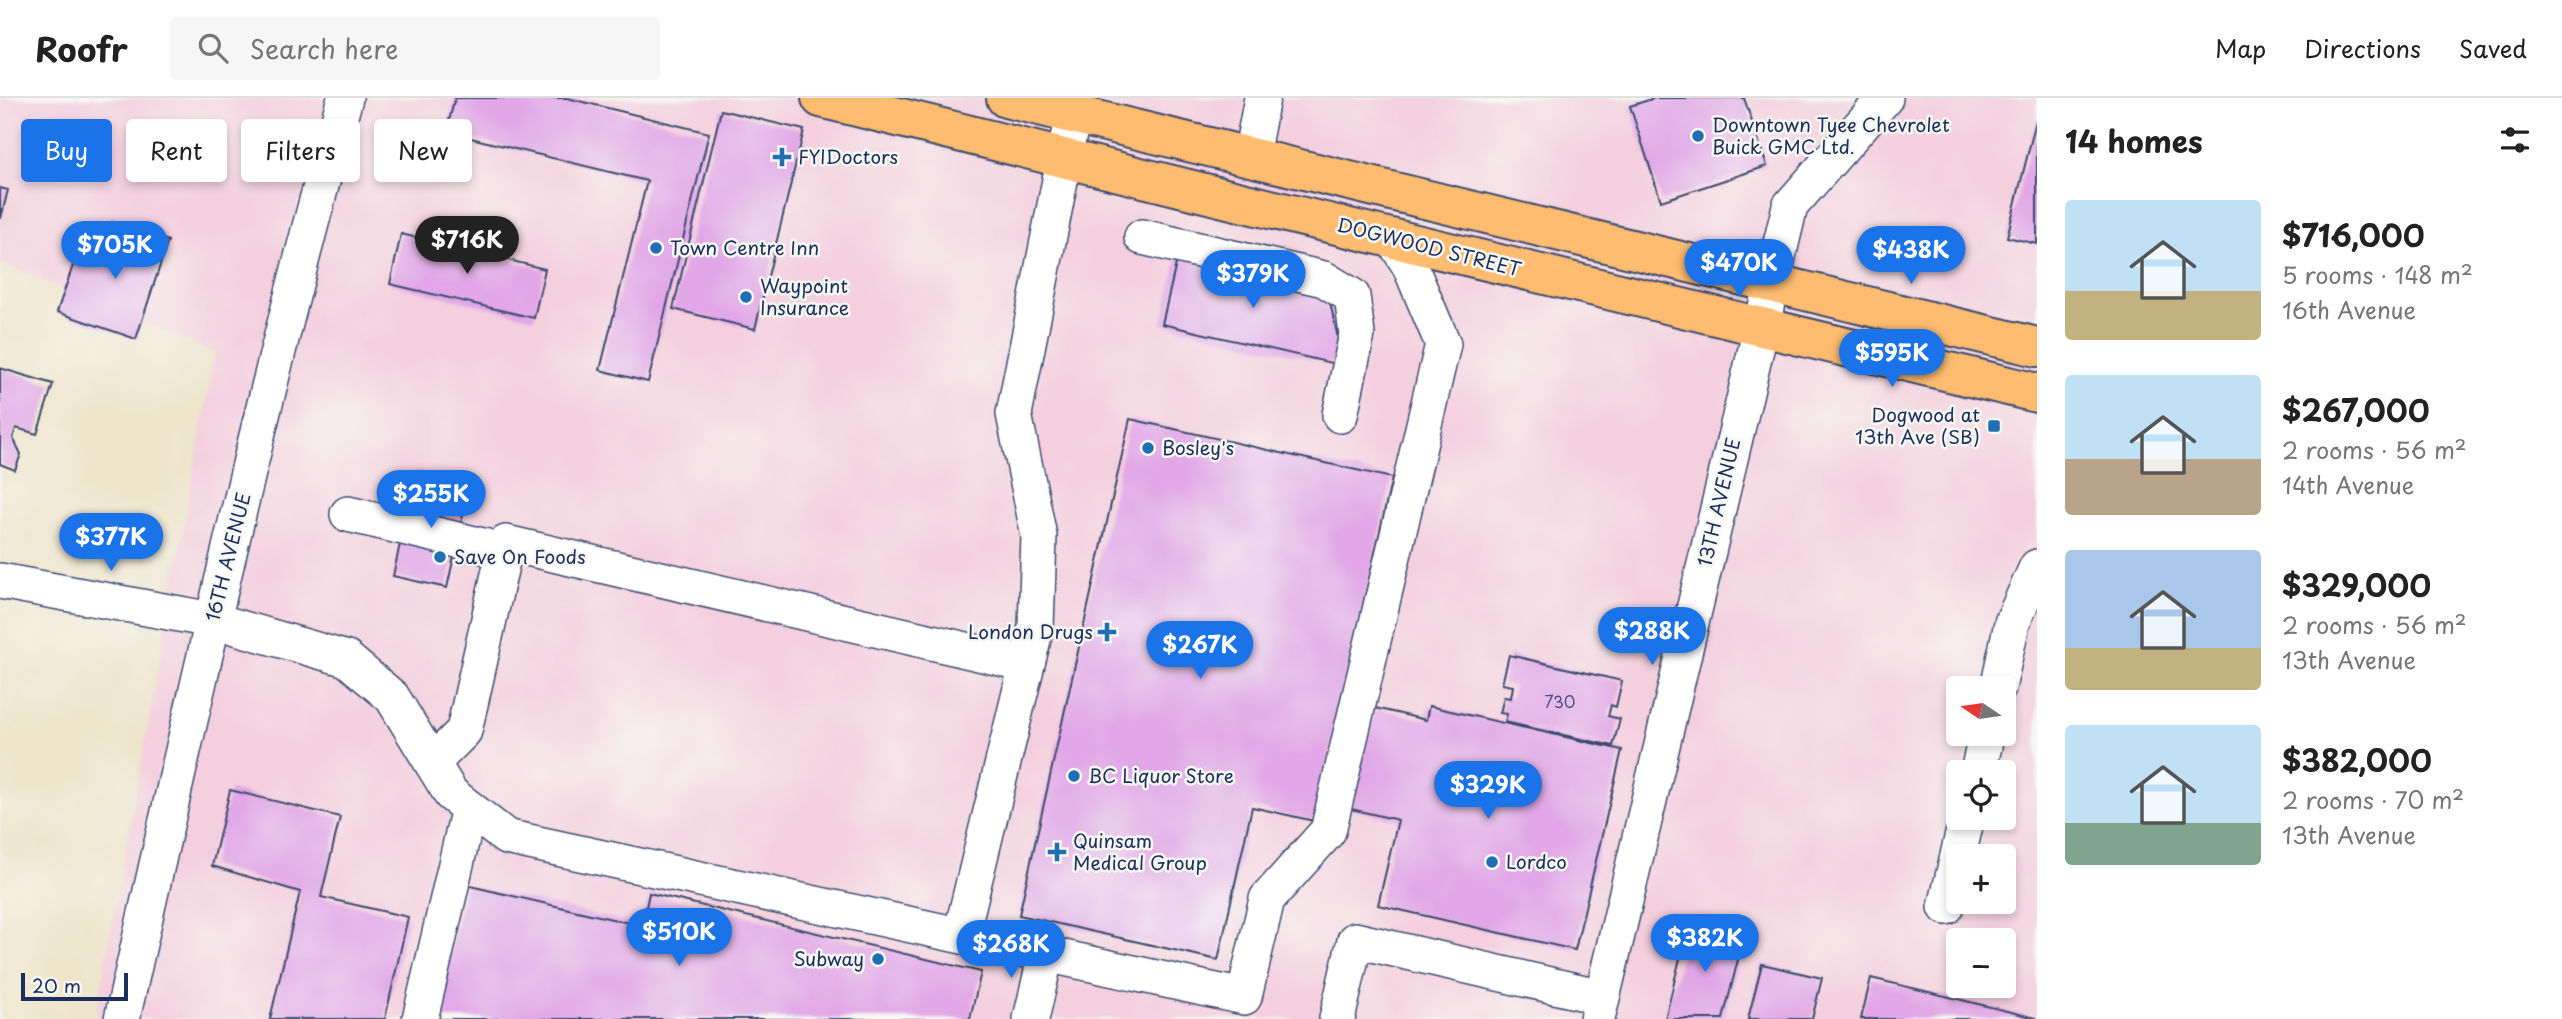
<!DOCTYPE html>
<meta charset="utf-8">
<style>
:root{--surface:#fff;--page:#f6f6f6;--text:#222;--muted:#767676;--line:#e0e0e0;--accent:#1a73e8}
body{margin:0;font-family:"Playpen Sans",sans-serif;background:var(--page);color:var(--text);height:100vh;display:flex;flex-direction:column;font-size:26px;white-space:nowrap}
*{box-sizing:border-box;margin:0}
p{font-size:23px;color:var(--muted)}
.icon{flex:none;width:38px;height:38px;fill:none;stroke:currentColor;stroke-width:2;stroke-linecap:round;stroke-linejoin:round}
.map{position:relative;flex:1;overflow:hidden}
.panel{display:flex;flex-direction:column;background:var(--surface);width:525px}
.panel>*{flex:none}
.guide{position:absolute;left:21px;top:21px;width:665px;height:63px;display:flex;gap:14px}
.needle{width:46px;rotate:283deg}
.tools{position:absolute;left:1946px;top:578px;display:grid;gap:14px}
.tools a{display:grid;place-items:center;width:70px;height:70px;border-radius:7px;background:var(--surface);box-shadow:0 4px 10px #0003;font-size:35px}
.scale{position:absolute;left:21px;bottom:18px;width:107px;box-sizing:border-box;padding-left:7px;border:4px solid #1b2f5e;border-top:0;font-size:19px;line-height:24px;white-space:nowrap;color:#1b2f5e;-webkit-text-stroke:5px #f6f6f2;paint-order:stroke}
.price{position:absolute;translate:-50% -60px;padding:0 16px;border-radius:24px;background:var(--accent);color:#fff;font-size:23px;line-height:46px;filter:drop-shadow(0 2px 4px #0008)}
.price::after{content:'';position:absolute;left:50%;top:42px;width:21px;height:16px;margin-left:-10px;background:inherit;clip-path:polygon(0 0,100% 0,50% 100%)}
.price.current{background:#222;color:#fff}
ul{padding:0;list-style:none}
li{display:flex;align-items:center;gap:21px;height:175px;padding:0 28px}
li span{display:grid;place-items:center;flex:none;width:196px;height:140px;border-radius:7px;color:#555}
li>.icon{margin-inline-start:auto}
span .icon{width:84px;height:84px;fill:#fffc;stroke-width:1}
li b{font-size:30px}
h2{display:flex;justify-content:space-between;align-items:center;height:84px;padding:0 28px;font-size:30px}
.chip{padding:0 24px;border-radius:7px;background:var(--surface);box-shadow:0 4px 10px #0003;font-size:24px;line-height:63px}
.chip.current{background:var(--accent);color:#fff}
header{display:flex;align-items:center;gap:42px;box-sizing:border-box;height:98px;padding:0 35px;background:var(--surface);border-bottom:2px solid var(--line)}
header strong{font-size:33px}
nav{display:flex;gap:38px;margin-inline-start:auto;font-size:24px}
.search{width:490px;height:63px;background:var(--page);display:flex;align-items:center;gap:18px;box-sizing:border-box;padding:0 24px;border-radius:7px;color:var(--muted);font-size:26px}
main{display:flex;flex:1;min-height:0}
.map>svg:first-child{display:block}
.built{fill:#f4cfde;fill-rule:evenodd}
.building{fill:#e1a7e7}
.lines{fill:none;stroke-linecap:round;stroke-linejoin:round}
.minor-casing{stroke:#3b4a6e;stroke-width:38}
.major-casing{stroke:#3b4a6e;stroke-width:42}
.minor{stroke:#fff;stroke-width:35}
.major{stroke:#fdbc70;stroke-width:38}
.poi-dot{fill:#1f6fb2;stroke:#f6f6f2;stroke-width:2.5}
.labels{text-anchor:middle;stroke-width:5;stroke-linejoin:round;paint-order:stroke}
.number-label{font-size:16px;fill:#4c4d80}
.poi-label{font-size:19px;fill:#1b2f5e;stroke:#f6f6f2;text-anchor:start}
.street-label{font-size:19px;fill:#1b2f5e;stroke:#f6f6f2}
</style>
<header>
<strong>Roofr</strong>
<div class="search"><svg class="icon" aria-label="search" viewBox="0 0 24 24"><circle cx="10" cy="10" r="6"/><path d="M15 15l6 6"/></svg>Search here</div>
<nav><a>Map</a><a>Directions</a><a>Saved</a></nav>
</header>
<main>
<div class="map">
<svg width="2037" height="921" viewBox="0 0 2037 921">
<rect width="100%" height="100%" fill="#f6f6f2"/>
<filter id="ink" filterUnits="userSpaceOnUse"><feTurbulence type="fractalNoise" baseFrequency=".0143" numOctaves="2"/><feDisplacementMap in="SourceGraphic" scale="14" xChannelSelector="R" yChannelSelector="G"/><feConvolveMatrix kernelMatrix="1 2 1 2 8 2 1 2 1" color-interpolation-filters="sRGB"/></filter>
<filter id="wash" filterUnits="userSpaceOnUse"><feTurbulence type="fractalNoise" baseFrequency=".00686" numOctaves="4" result="noise"/><feDisplacementMap in="SourceGraphic" scale="28" xChannelSelector="R" yChannelSelector="G"/><feGaussianBlur stdDeviation="1.57" result="paint"/><feColorMatrix in="noise" values="0 0 0 0 0 0 0 0 0 0 0 0 0 0 0 0 0 1.4 0 .05"/><feComposite in="paint" operator="in"/></filter>
<g filter="url(#wash)">
<rect width="100%" height="100%" fill="#eee5ca"/>
<path class="built" d="M0 0H2037V921H95L215 255 0 164ZM1958 590H2004V635H1958ZM1958 674H2004V719H1958ZM1958 758H2004V803H1958ZM1958 842H2004V887H1958Z"/>
<g id="blocks">
<path class="building" d="M455 0H567L709 35 648 284 600 272 647 83 446 34Z
M1655 0H1744L1767 68 1661 103 1630 8Z
M721 12 804 32 755 231 673 211Z
M2036 23H2037V146L2007 139Z
M0 90 8 92 1 120H0Z
M112 124 168 143 136 241 57 214 78 153 100 160Z
M401 136 545 171 534 220 390 186Z
M1178 157 1327 190 1344 268 1162 226Z
M0 270 53 286 37 336 16 330 13 340 21 356 15 372 0 366Z
M1130 321 1392 380 1314 723 1252 709 1218 862 1019 817Z
M416 373 470 385 447 490 393 478Z
M1509 557 1622 583 1616 609 1611 607 1608 618 1620 621 1613 648 1505 624 1507 616 1500 615 1504 599 1511 600 1513 588 1502 586Z
M1429 608 1622 652 1575 852 1378 807 1398 722 1351 711 1375 610 1426 622Z
M230 692 340 719 321 799 408 819 385 921H270L300 794 212 768Z
M466 787 642 828 649 795 981 874 970 921H434Z
M1689 824 1744 838 1723 921H1665Z
M1762 866 1822 880 1812 921H1748Z
M1871 880 2036 920V921H1861Z"/>
</g>
</g>
<g filter="url(#ink)">
<use href="#blocks" fill-opacity="0" stroke="#3b4a6e" stroke-width="2"/>
<g class="lines">
<defs>
<path id="minor" d="M1251 58 1262 0
M1142 139 1324 181 1352 198 1357 236 1340 317
M348 416 504 453
M0 483 212 522 347 561 392 599 451 696 506 739 1244 899 1267 801 1328 733 1443 246 1410 168 1393 141
M1998 590 2012 525 2037 469
M432 665 464 633 506 445 1026 566
M1978 674 1987 635
M1946 809 1967 719
M961 837 1036 529 1039 438 1014 316 1073 16
M122 921C192 613 260 304 345 0
M420 921 469 710
M1031 921 1046 856
M1337 921 1355 842 1602 899
M1597 921 1790 108 1885 0"/>
<path id="major" d="M821 0 1245 105 2037 295
M1006 0 2037 249"/>
</defs>
<use href="#minor" class="minor-casing"/>
<use href="#major" class="major-casing"/>
<use href="#minor" class="minor"/>
<use href="#major" class="major"/>
</g>
</g>
<g class="poi-dot">
<circle cx="1698" cy="38" r="7"/>
<path d="M778.5 48.5h7v7h7v7h-7v7h-7v-7h-7v-7h7z"/>
<circle cx="656" cy="150" r="7"/>
<circle cx="746" cy="199" r="7"/>
<rect x="1987" y="321" width="14" height="14" rx="3.5"/>
<circle cx="1148" cy="350" r="7"/>
<circle cx="440" cy="459" r="7"/>
<path d="M1103.5 523.5h7v7h7v7h-7v7h-7v-7h-7v-7h7z"/>
<circle cx="1074" cy="678" r="7"/>
<path d="M1053.5 743.5h7v7h7v7h-7v7h-7v-7h-7v-7h7z"/>
<circle cx="1492" cy="764" r="7"/>
<circle cx="878" cy="861" r="7"/>
</g>
<g class="labels">
<g class="number-label">
<text x="1560" y="610">730</text>
</g>
<g class="poi-label">
<text x="1712" y="34">Downtown Tyee Chevrolet<tspan x="1712" dy="22">Buick GMC Ltd.</tspan></text>
<text x="798" y="66">FYIDoctors</text>
<text x="670" y="157">Town Centre Inn</text>
<text x="760" y="195">Waypoint<tspan x="760" dy="22">Insurance</tspan></text>
<text x="1980" y="324" text-anchor="end">Dogwood at<tspan x="1980" dy="22">13th Ave (SB)</tspan></text>
<text x="1162" y="357">Bosley's</text>
<text x="454" y="466">Save On Foods</text>
<text x="1093" y="541" text-anchor="end">London Drugs</text>
<text x="1088" y="685">BC Liquor Store</text>
<text x="1073" y="750">Quinsam<tspan x="1073" dy="22">Medical Group</tspan></text>
<text x="1506" y="771">Lordco</text>
<text x="864" y="868" text-anchor="end">Subway</text>
</g>
<g class="street-label">
<text transform="translate(1429 149) rotate(14)" y="7">DOGWOOD STREET</text>
<text transform="translate(1719 404) rotate(-77)" y="7">13TH AVENUE</text>
<text transform="translate(228 459) rotate(-76)" y="7">16TH AVENUE</text>
</g>
</g>
</svg>
<div class="tools">
<a><svg class="needle" viewBox="-14 -14 28 28"><path d="M0-13l5 13h-10z" fill="#e53935"/><path d="M0 13l5-13h-10z" fill="#767676"/></svg></a>
<a><svg class="icon" aria-label="locate" viewBox="0 0 24 24"><circle cx="12" cy="12" r="6"/><path d="M12 2v4M12 18v4M2 12h4M18 12h4"/></svg></a>
<a>+</a>
<a>−</a>
</div>
<div class="scale">20 m</div>
<b class="price current" style="left:467px;top:178px">$716K</b>
<b class="price" style="left:115px;top:183px">$705K</b>
<b class="price" style="left:1911px;top:188px">$438K</b>
<b class="price" style="left:1739px;top:201px">$470K</b>
<b class="price" style="left:1253px;top:212px">$379K</b>
<b class="price" style="left:1892px;top:291px">$595K</b>
<b class="price" style="left:431px;top:432px">$255K</b>
<b class="price" style="left:111px;top:475px">$377K</b>
<b class="price" style="left:1652px;top:569px">$288K</b>
<b class="price" style="left:1200px;top:583px">$267K</b>
<b class="price" style="left:1488px;top:723px">$329K</b>
<b class="price" style="left:679px;top:870px">$510K</b>
<b class="price" style="left:1705px;top:876px">$382K</b>
<b class="price" style="left:1011px;top:882px">$268K</b>
<div class="guide">
<a class="chip current">Buy</a>
<a class="chip">Rent</a>
<a class="chip">Filters</a>
<a class="chip">New</a>
</div>
</div>
<section class="panel">
<h2>14 homes<svg class="icon" aria-label="filters" viewBox="0 0 24 24"><path d="M4 7h16M4 17h16"/><circle cx="9" cy="7" r="2"/><circle cx="15" cy="17" r="2"/></svg></h2>
<ul>
<li><span style="background:linear-gradient(#bfe0f5 65%,#c2b280 0)"><svg class="icon" aria-label="home" viewBox="0 0 24 24"><path d="M3 11l9-7 9 7M6 9v11h12V9"/></svg></span><div><b>$716,000</b><p>5 rooms · 148 m²</p><p>16th Avenue</p></div></li>
<li><span style="background:linear-gradient(#bfe0f5 60%,#b9a48a 0)"><svg class="icon" aria-label="home" viewBox="0 0 24 24"><path d="M3 11l9-7 9 7M6 9v11h12V9"/></svg></span><div><b>$267,000</b><p>2 rooms · 56 m²</p><p>14th Avenue</p></div></li>
<li><span style="background:linear-gradient(#a9c7e8 70%,#c2b280 0)"><svg class="icon" aria-label="home" viewBox="0 0 24 24"><path d="M3 11l9-7 9 7M6 9v11h12V9"/></svg></span><div><b>$329,000</b><p>2 rooms · 56 m²</p><p>13th Avenue</p></div></li>
<li><span style="background:linear-gradient(#bfe0f5 70%,#7fa58c 0)"><svg class="icon" aria-label="home" viewBox="0 0 24 24"><path d="M3 11l9-7 9 7M6 9v11h12V9"/></svg></span><div><b>$382,000</b><p>2 rooms · 70 m²</p><p>13th Avenue</p></div></li>
</ul>
</section>
</main>
